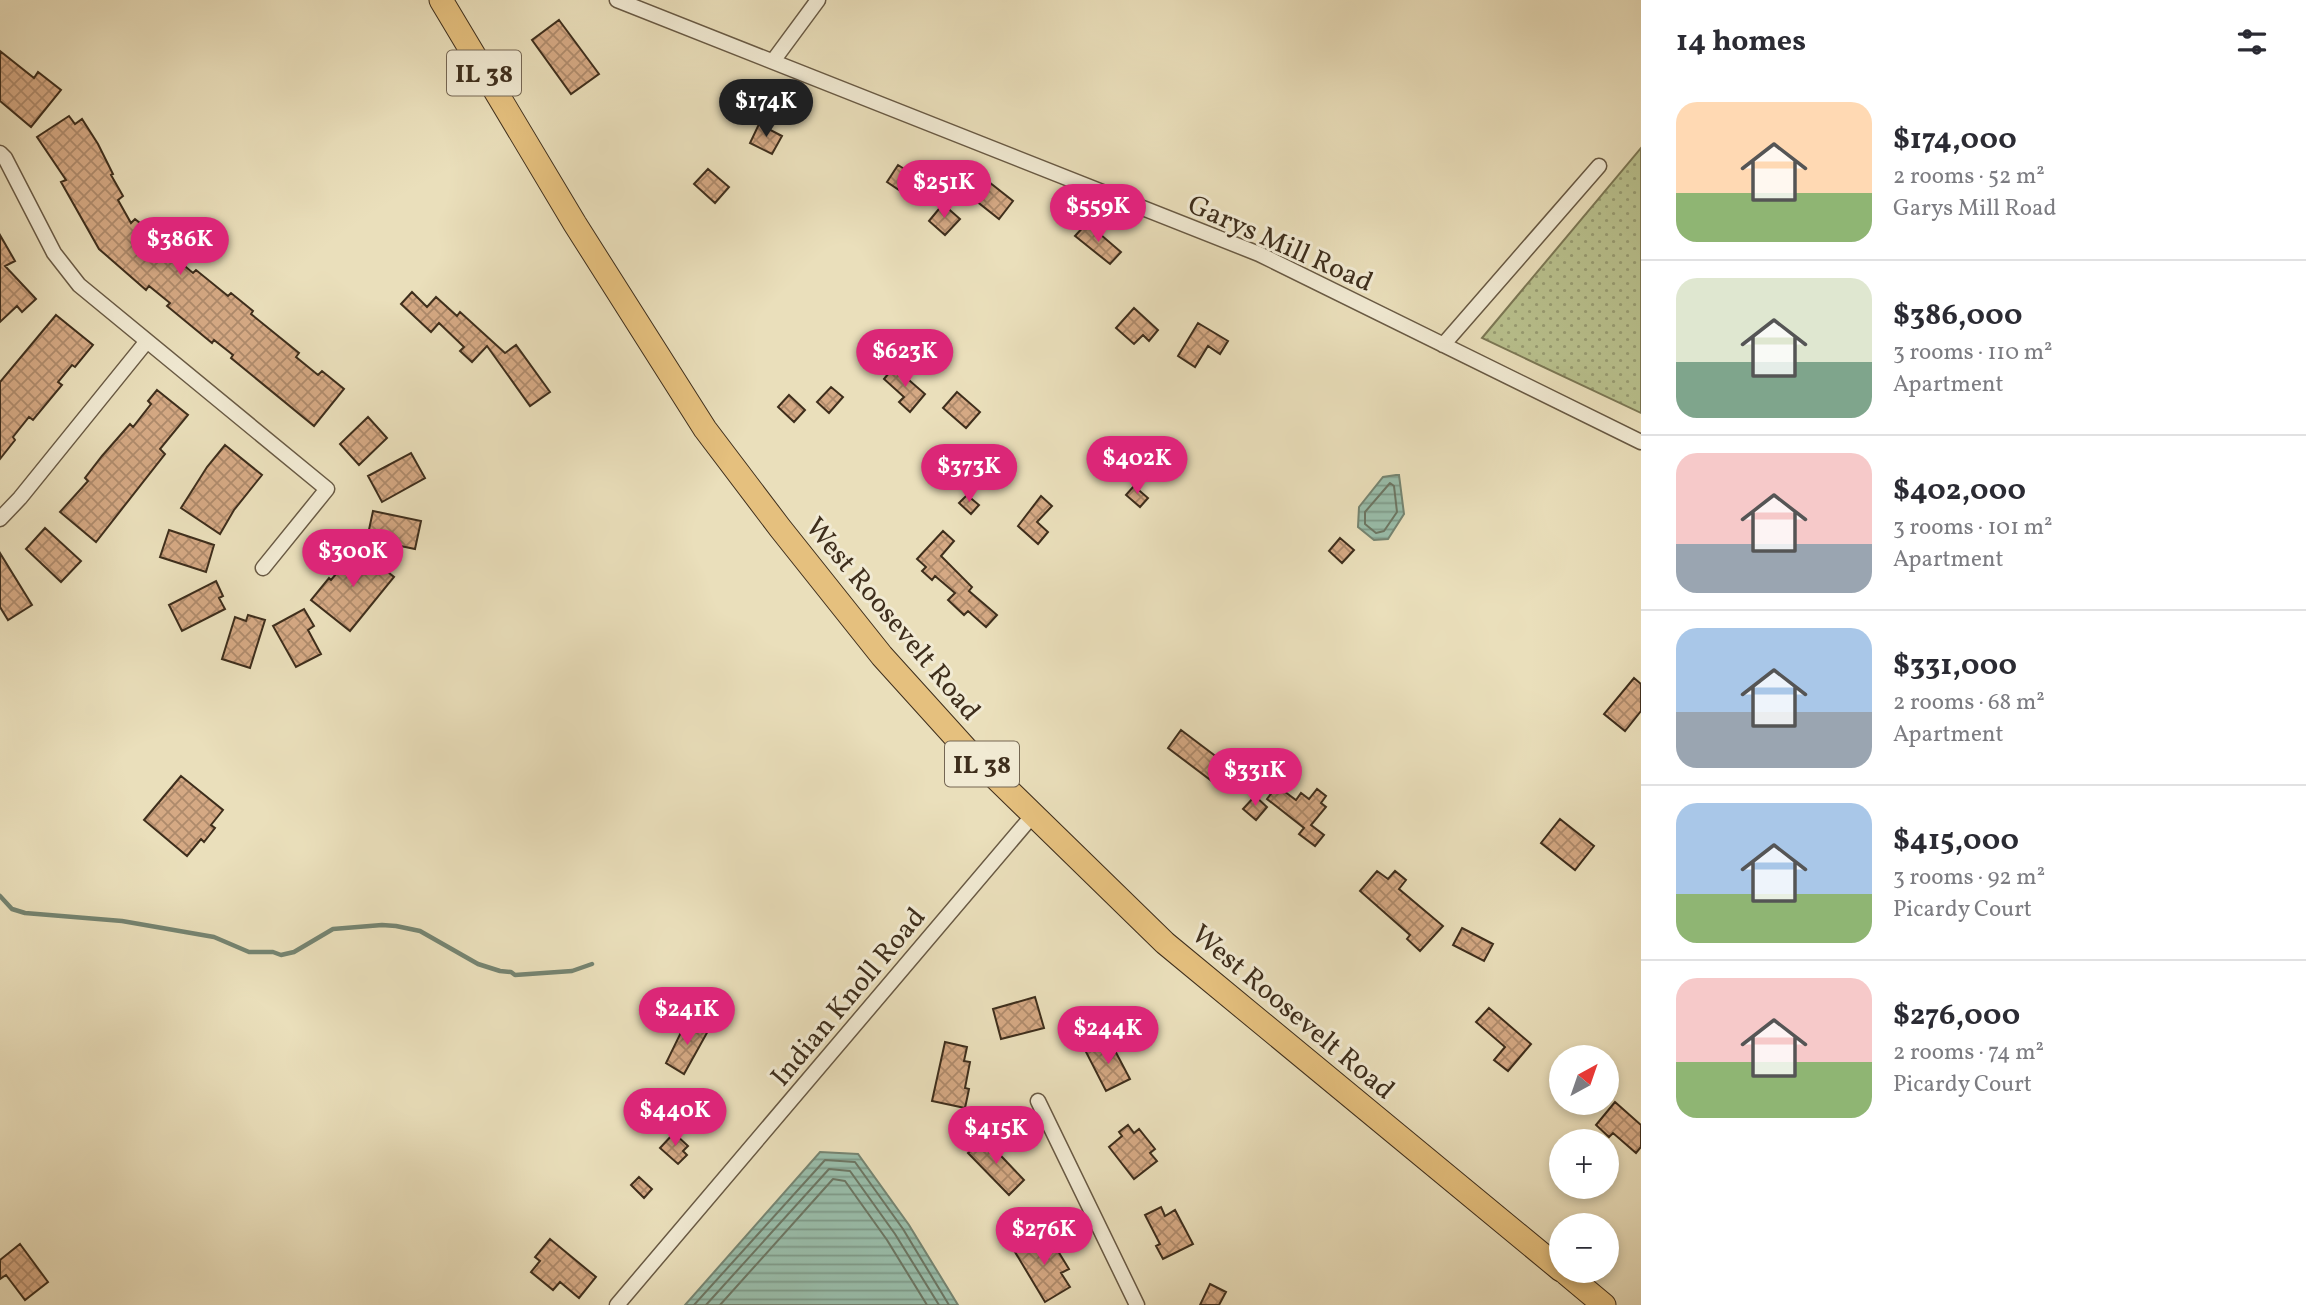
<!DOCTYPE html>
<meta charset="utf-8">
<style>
:root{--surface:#fff;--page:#f7f7f7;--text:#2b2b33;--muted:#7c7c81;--line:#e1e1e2;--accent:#db2777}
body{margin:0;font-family:Vollkorn,serif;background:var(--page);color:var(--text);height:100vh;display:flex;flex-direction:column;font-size:26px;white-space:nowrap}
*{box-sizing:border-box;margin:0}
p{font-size:23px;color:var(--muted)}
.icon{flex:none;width:38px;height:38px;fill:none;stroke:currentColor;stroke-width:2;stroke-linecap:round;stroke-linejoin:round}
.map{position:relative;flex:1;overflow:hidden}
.side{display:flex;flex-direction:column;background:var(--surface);width:665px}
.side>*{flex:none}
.needle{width:46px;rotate:40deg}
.controls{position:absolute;left:1549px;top:1045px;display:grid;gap:14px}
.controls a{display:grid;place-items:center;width:70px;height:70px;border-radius:50%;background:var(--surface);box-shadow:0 4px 10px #0003;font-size:35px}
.price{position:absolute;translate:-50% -60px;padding:0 16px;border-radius:24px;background:var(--accent);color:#fff;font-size:23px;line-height:46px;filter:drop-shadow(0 2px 4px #0008)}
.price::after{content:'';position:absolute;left:50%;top:42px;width:21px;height:16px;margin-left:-10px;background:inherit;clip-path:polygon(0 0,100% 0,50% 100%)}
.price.selected{background:#222;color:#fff}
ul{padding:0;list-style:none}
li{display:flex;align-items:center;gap:21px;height:175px;padding:0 35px}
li+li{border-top:2px solid var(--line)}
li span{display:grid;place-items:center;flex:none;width:196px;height:140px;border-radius:21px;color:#555}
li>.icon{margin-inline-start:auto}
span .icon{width:84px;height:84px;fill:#fffc;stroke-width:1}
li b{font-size:30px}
h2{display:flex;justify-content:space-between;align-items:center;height:84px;padding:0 35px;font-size:30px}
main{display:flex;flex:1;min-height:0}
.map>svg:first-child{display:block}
.grass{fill:url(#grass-dots);stroke:#7c7855;stroke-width:2}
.water{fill:url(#water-rules);stroke:#758471;stroke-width:2}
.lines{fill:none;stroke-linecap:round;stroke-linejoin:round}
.shore{stroke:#6c7663;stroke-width:2}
.stream{stroke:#758471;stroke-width:4.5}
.building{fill:url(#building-cross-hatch);stroke:#3e2e1c;stroke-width:2}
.street-casing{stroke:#695a44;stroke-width:17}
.primary-casing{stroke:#3e2e1c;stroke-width:25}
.street{stroke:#f1ead3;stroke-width:14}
.primary{stroke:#e5c07e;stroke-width:23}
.labels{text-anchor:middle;stroke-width:6;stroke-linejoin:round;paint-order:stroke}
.shield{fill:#f1ead3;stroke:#746653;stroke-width:2}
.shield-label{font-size:26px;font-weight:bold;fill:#3e2e1c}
.street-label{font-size:28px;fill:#3e2e1c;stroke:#f1ead3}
</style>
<main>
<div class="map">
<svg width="1641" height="1305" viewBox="0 0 1641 1305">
<defs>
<pattern id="grass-dots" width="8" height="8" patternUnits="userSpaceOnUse" patternTransform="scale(1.75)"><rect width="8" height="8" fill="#b9c18e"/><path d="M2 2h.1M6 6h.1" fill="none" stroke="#989d73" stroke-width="1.8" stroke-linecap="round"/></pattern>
<pattern id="water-rules" width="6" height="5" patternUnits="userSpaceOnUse" patternTransform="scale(1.75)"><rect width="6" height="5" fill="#99bdaa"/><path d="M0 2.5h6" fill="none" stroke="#7e9a8a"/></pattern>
<pattern id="building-cross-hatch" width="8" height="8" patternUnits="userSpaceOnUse" patternTransform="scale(1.75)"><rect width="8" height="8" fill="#d5a984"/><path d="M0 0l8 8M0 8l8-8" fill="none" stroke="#ae8a6b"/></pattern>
</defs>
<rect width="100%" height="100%" fill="#eadfbb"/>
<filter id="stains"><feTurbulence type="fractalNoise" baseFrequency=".00286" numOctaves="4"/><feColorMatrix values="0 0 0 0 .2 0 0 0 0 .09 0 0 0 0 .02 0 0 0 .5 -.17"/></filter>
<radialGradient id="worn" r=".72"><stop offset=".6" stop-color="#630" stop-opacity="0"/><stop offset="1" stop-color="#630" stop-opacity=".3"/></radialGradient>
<path class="grass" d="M1641 148V413L1482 338Z"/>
<path class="water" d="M1396 475H1399L1404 514 1388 539 1374 540 1358 527 1359 507 1383 477Z
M820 1152 858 1154 909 1225 958 1305H685Z"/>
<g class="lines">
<path class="shore" d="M1390 483 1394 486 1397 512 1384 531 1376 533 1365 524V512Z
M694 1305 825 1160 855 1162 903 1229 949 1305
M706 1305 829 1169 850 1171 895 1234 939 1305
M720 1305 833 1179 845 1181 887 1240 927 1305"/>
<path class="stream" d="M0 896 12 909 25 913 122 921 214 937 249 952H273L281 955 294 952 333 929 382 925 396 926 420 931 478 964 500 971 511 972 515 975 572 971 592 964"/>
</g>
<path class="building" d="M559 20 599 74 571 94 532 40Z
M0 51 34 78 38 72 61 90 31 127 0 101Z
M69 116 75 124 82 119 98 144 113 174 111 175 123 196 118 200 131 223 135 219 178 253 174 257 193 273 196 270 228 296 231 293 253 311 251 314 299 353 296 357 318 375 322 371 344 389 314 426 231 358 233 355 214 340 212 343 167 306 170 303 149 286 146 290 99 249 61 182 66 180 37 137Z
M759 124 782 136 772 154 750 143Z
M898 165 917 177 921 171 933 178 917 202 887 182Z
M708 169 729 187 715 203 694 184Z
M989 182 1013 201 999 219 975 200Z
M943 204 960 219 945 235 929 221Z
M1087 223 1121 252 1110 264 1075 236Z
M0 235 15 261 5 266 36 299 22 312 17 306 0 322Z
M412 292 427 307 436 297 457 316 460 312 505 353 516 345 550 392 530 406 487 346 472 362 460 351 464 347 439 323 431 332 401 304Z
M1134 308 1158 330 1149 341 1143 335 1134 344 1116 328Z
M56 315 93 345 75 367 72 365 58 382 62 385 33 420 29 417 13 437 15 440 0 459V382Z
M1198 323 1228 341 1220 354 1208 346 1195 367 1178 356Z
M894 367 925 394 910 412 899 402 904 397 884 379Z
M831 387 843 397 829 413 817 402Z
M157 390 188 415 160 449 165 454 96 542 60 512 88 481 85 478 102 456 130 424 133 427 151 404 148 401Z
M957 392 980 412 966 428 943 408Z
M789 395 805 410 794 422 778 407Z
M368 417 387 438 359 465 340 444Z
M225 445 262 475 234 510 220 534 181 508 207 467Z
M411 453 425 478 382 502 368 476Z
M1134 486 1148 498 1140 507 1126 495Z
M967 495 979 505 971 514 959 503Z
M1041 496 1052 506 1037 522 1048 532 1038 544 1018 526Z
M373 511 421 521 415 549 367 539Z
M45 528 81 561 61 582 26 549Z
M169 530 214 545 206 572 160 557Z
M943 531 954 541 941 556 972 587 969 591 997 615 986 627 968 611 964 615 948 600 955 593 935 576 932 580 922 571 926 567 917 559Z
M1340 538 1354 550 1342 563 1329 551Z
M358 548 394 577 350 631 311 600 329 578 331 580Z
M0 553 32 605 8 620 0 607Z
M216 581 223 596 219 598 225 609 182 631 169 605Z
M304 609 314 626 308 630 321 654 296 667 273 626Z
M248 615 265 620 250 668 222 659 235 617 246 621Z
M1634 678 1641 684V711L1625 731 1604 714Z
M1181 730 1230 767 1217 785 1168 748Z
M181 776 223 810 211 825 215 828 204 842 201 839 187 856 144 820Z
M1277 786 1296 800 1301 793 1309 799 1317 789 1326 796 1321 803 1326 807 1311 825 1324 835 1315 846 1299 834 1304 828 1267 799Z
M1255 796 1267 807 1256 820 1243 809Z
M1560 819 1594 846 1575 870 1541 843Z
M1377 871 1388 879 1395 871 1406 880 1399 889 1443 926 1420 951 1407 939 1410 935 1360 891Z
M1462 928 1493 944 1484 961 1453 945Z
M1035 997 1044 1028 1001 1039 993 1009Z
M1489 1008 1531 1044 1508 1071 1494 1060 1505 1047 1476 1022Z
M687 1020 708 1031 684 1074 666 1063Z
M945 1042 967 1047 964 1061 970 1062 965 1088 969 1089 965 1108 932 1101Z
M1098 1043 1102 1051 1112 1045 1130 1079 1106 1091 1085 1050Z
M1615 1102 1641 1125V1147L1636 1153 1613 1133 1609 1137 1596 1125Z
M1128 1125 1134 1133 1139 1129 1155 1149 1150 1153 1157 1161 1134 1179 1109 1147 1122 1136 1119 1132Z
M674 1133 688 1146 683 1151 687 1155 678 1164 660 1148Z
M984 1138 1024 1180 1009 1195 968 1153Z
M639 1177 652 1189 644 1198 631 1185Z
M1161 1207 1165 1216 1175 1210 1193 1244 1163 1259 1156 1246 1160 1244 1145 1215Z
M1047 1233 1069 1269 1061 1273 1070 1287 1045 1302 1015 1252Z
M550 1239 596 1277 579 1298 560 1282 553 1290 531 1272 540 1261 535 1257Z
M20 1244 48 1282 25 1300 6 1275 0 1279V1260Z
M1210 1284 1226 1292 1219 1305H1200Z"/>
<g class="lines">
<defs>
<path id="street" d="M617 0 1259 254 1641 442
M773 61 818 0
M0 153 5 158 54 253 79 285 327 489 263 568
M1443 345 1599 166
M0 519 20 498 147 341
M1038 1101 1137 1305
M617 1305 1033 815"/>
<path id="primary" d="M441 0 575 224 705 429 780 528 882 656 967 750 1165 943 1561 1270
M1562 1270 1604 1305"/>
</defs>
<use href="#street" class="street-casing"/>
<use href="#primary" class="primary-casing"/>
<use href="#street" class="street"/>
<use href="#primary" class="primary"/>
</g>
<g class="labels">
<g class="shield">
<rect x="447" y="50.5" width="74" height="45" rx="5"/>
<rect x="945" y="741.5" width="74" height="45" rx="5"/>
</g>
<g class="shield-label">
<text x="484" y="82">IL 38</text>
<text x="982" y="773">IL 38</text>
</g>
<g class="street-label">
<text transform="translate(1281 242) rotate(24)" y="10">Garys Mill Road</text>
<text transform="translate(894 618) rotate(50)" y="10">West Roosevelt Road</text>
<text transform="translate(847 996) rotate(-50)" y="10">Indian Knoll Road</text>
<text transform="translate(1294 1011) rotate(40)" y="10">West Roosevelt Road</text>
</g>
</g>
<rect width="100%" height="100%" filter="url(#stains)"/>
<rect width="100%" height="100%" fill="url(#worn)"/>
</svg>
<div class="controls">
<a><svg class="needle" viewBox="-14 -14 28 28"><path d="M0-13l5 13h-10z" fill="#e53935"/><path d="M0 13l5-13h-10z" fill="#7c7c81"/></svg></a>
<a>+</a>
<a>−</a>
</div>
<b class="price selected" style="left:766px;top:139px">$174K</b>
<b class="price" style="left:944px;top:220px">$251K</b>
<b class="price" style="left:1098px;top:244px">$559K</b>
<b class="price" style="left:180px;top:277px">$386K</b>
<b class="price" style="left:905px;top:389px">$623K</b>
<b class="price" style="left:1137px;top:496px">$402K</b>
<b class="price" style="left:969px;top:504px">$373K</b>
<b class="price" style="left:353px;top:589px">$300K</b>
<b class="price" style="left:1255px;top:808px">$331K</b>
<b class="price" style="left:687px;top:1047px">$241K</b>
<b class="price" style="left:1108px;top:1066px">$244K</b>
<b class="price" style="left:675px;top:1148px">$440K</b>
<b class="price" style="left:996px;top:1166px">$415K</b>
<b class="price" style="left:1044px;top:1267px">$276K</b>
</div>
<section class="side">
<h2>14 homes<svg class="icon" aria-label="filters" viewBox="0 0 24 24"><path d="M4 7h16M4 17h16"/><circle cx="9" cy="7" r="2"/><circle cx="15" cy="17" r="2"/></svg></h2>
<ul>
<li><span style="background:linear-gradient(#ffd9b3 65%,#8fb573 0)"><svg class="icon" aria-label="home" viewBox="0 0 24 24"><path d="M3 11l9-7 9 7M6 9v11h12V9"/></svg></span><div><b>$174,000</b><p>2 rooms · 52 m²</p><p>Garys Mill Road</p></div></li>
<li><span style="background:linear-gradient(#dfe7d0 60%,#7fa58c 0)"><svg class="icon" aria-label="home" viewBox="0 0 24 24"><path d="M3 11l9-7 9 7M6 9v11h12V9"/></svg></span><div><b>$386,000</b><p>3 rooms · 110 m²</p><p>Apartment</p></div></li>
<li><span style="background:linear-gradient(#f6c9c9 65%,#9aa5b1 0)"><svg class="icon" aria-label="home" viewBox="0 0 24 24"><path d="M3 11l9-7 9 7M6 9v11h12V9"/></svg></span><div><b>$402,000</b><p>3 rooms · 101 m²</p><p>Apartment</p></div></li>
<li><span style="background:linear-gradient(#a9c7e8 60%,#9aa5b1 0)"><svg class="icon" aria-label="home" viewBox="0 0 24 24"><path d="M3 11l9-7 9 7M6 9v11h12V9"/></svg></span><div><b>$331,000</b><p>2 rooms · 68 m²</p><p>Apartment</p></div></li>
<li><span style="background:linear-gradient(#a9c7e8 65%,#8fb573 0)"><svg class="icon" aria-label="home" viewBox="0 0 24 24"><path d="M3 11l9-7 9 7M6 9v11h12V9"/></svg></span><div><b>$415,000</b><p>3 rooms · 92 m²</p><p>Picardy Court</p></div></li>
<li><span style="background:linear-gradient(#f6c9c9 60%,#8fb573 0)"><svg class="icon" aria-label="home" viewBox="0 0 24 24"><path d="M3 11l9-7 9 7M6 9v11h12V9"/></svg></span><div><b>$276,000</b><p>2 rooms · 74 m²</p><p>Picardy Court</p></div></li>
</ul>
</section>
</main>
